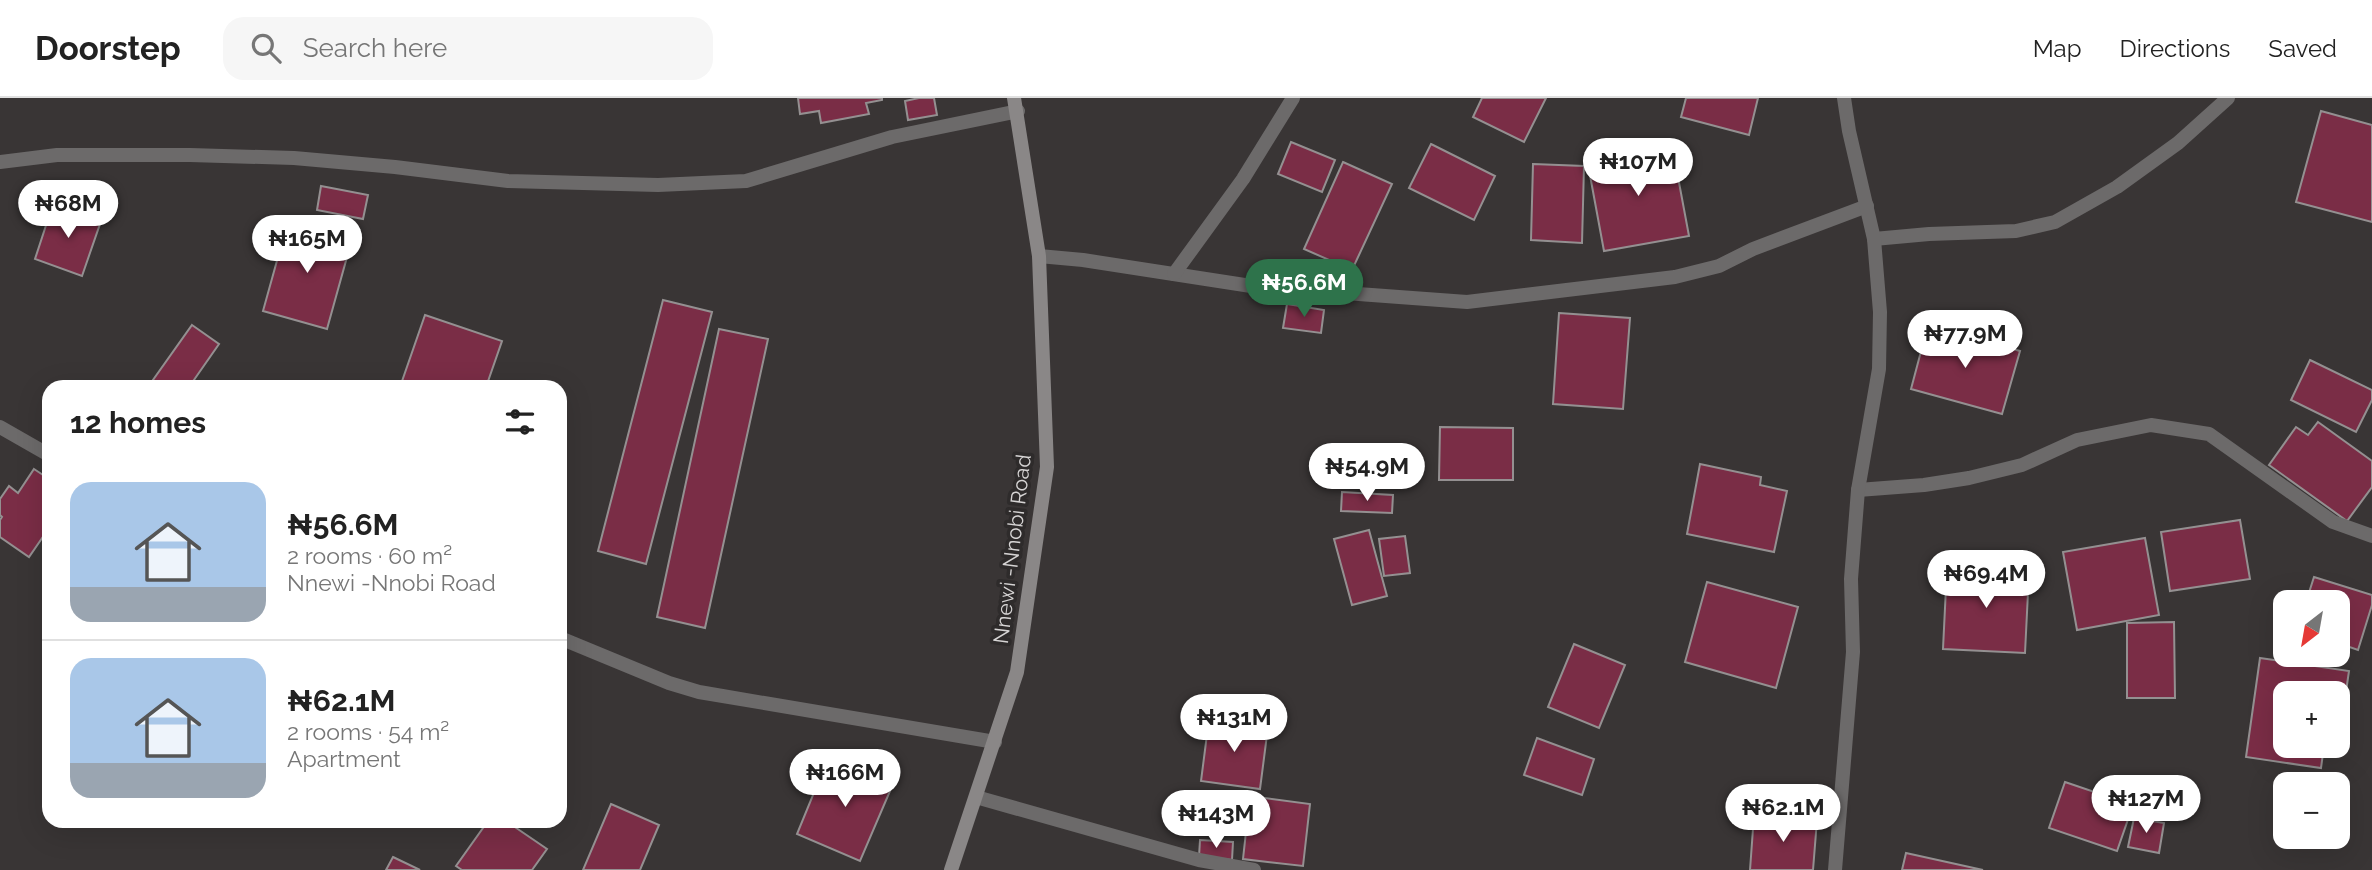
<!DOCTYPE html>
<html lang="en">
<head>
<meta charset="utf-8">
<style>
	body { margin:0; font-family:Raleway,sans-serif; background:#f6f6f6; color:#222; height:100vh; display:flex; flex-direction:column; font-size:26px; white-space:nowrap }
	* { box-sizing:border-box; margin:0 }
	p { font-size:23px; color:#767676 }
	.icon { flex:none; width:38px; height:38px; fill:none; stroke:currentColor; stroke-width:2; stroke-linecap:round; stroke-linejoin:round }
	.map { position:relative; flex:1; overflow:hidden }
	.drawer { position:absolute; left:42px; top:282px; width:525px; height:448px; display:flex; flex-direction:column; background:#fff; border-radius:21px; box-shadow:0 7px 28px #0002 }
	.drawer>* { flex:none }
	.needle { width:46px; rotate:211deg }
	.tools { position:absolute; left:2273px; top:492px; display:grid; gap:14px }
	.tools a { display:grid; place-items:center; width:77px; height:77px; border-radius:14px; background:#fff; box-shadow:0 7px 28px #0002; font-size:35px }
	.price { position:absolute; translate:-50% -60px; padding:0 16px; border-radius:24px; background:#fff; color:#222; font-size:23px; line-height:46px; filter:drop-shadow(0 2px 4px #0008) }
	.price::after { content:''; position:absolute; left:50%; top:42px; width:21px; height:16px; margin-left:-10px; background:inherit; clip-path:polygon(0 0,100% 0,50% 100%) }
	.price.selected { background:#2e734b; color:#fff }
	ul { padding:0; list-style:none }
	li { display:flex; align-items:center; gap:21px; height:175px; padding:0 28px }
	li+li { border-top:2px solid #e0e0e0 }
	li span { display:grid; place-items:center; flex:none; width:196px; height:140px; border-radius:21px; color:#555 }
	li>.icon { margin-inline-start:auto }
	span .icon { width:84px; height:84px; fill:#fffc; stroke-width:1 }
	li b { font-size:30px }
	h2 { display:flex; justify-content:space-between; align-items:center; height:84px; padding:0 28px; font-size:30px }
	header { display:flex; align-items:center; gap:42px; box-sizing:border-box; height:98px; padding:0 35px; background:#fff; border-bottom:2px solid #e0e0e0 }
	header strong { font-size:33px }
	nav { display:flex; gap:38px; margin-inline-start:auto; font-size:24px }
	.search { width:490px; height:63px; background:#f6f6f6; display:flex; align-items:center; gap:18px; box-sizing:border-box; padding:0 24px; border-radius:21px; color:#767676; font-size:26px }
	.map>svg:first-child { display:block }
	.building { fill:#7a2d46; stroke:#949091; stroke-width:2 }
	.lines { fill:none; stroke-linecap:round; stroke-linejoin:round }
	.minor { stroke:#6c6a6a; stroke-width:14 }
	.secondary { stroke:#8a8787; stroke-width:14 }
	.labels { text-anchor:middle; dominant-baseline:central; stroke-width:7; stroke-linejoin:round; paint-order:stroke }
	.street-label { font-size:21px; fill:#d6d4d4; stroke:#2e2b2b }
</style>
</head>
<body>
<header>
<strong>Doorstep</strong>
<div class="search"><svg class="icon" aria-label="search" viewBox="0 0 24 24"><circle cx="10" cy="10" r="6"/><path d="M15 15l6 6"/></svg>Search here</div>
<nav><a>Map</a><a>Directions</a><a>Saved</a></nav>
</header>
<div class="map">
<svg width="2372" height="772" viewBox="0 0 2372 772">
	<rect width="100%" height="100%" fill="#393535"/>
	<!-- building -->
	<g class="building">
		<path d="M798 0H882V2L866 5 869 16 821 25 819 13 800 16Z"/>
		<path d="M919 0H934L937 17 908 22 905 3Z"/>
		<path d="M1482 0H1546L1524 44 1473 19Z"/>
		<path d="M1686 0H1758L1749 37 1681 19Z"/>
		<path d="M2321 13 2372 27V124L2296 104Z"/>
		<path d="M1291 44 1335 62 1322 94 1278 76Z"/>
		<path d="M1431 46 1495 78 1474 122 1409 90Z"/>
		<path d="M1672 47 1689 138 1604 153 1587 61Z"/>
		<path d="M1343 64 1392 86 1352 172 1304 151Z"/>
		<path d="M1533 66 1584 68 1582 145 1531 142Z"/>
		<path d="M321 88 368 97 363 121 317 112Z"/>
		<path d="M53 106 101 123 82 178 35 161Z"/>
		<path d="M288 123 352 141 327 231 263 213Z"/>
		<path d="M663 202 712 214 646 466 598 453Z"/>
		<path d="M1287 206 1324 212 1321 235 1283 230Z"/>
		<path d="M1559 215 1630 220 1623 311 1553 306Z"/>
		<path d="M425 217 502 243 486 289H400Z"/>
		<path d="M192 227 219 246 189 289H148Z"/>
		<path d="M1928 227 2020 253 2002 316 1911 291Z"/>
		<path d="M719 231 768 241 705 530 657 519Z"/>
		<path d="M2310 262 2372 292V302L2356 334 2291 302Z"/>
		<path d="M2318 324 2372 363V389L2347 423 2269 367 2296 329 2308 337Z"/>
		<path d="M1440 329 1513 330V382H1439Z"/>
		<path d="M1700 366 1761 379 1760 387 1787 393 1774 454 1687 436Z"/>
		<path d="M34 371 49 381V430L29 459 0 439V422L2 419 0 417V401L9 388 18 395Z"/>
		<path d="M1342 394 1393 397 1392 415 1341 413Z"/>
		<path d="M2240 422 2250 481 2170 493 2161 434Z"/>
		<path d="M1369 432 1387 498 1352 507 1334 441Z"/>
		<path d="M1405 438 1410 475 1384 478 1379 441Z"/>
		<path d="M2145 440 2159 517 2077 532 2063 454Z"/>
		<path d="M1947 469 2029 474 2025 555 1943 551Z"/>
		<path d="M2314 479 2372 497V507L2358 552 2338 545V504H2306Z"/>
		<path d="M1707 484 1798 509 1776 590 1685 564Z"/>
		<path d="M2174 524 2175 600H2127V525Z"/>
		<path d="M1574 546 1625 567 1599 630 1548 609Z"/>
		<path d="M2260 560 2349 573 2338 648H2332H2338V595H2286V648H2324L2321 670 2246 659Z"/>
		<path d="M1209 621 1268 629 1260 691 1201 683Z"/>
		<path d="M1537 640 1594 661 1582 697 1524 677Z"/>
		<path d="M829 658 893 686 860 763 797 736Z"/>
		<path d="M2065 684 2133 707 2117 753 2049 730Z"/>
		<path d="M1250 698 1310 706 1303 768 1243 761Z"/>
		<path d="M611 706 659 727 640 772H583Z"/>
		<path d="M1754 717 1817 722 1813 772H1750Z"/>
		<path d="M2134 720 2164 725 2159 755 2128 749Z"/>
		<path d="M488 723H506L547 751 532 772H462L456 768Z"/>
		<path d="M1200 742 1233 744 1232 762 1199 759Z"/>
		<path d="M1906 755 1983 772H1902Z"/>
		<path d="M393 759 420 772H386Z"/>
	</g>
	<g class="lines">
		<!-- minor -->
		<g class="minor">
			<path d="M0 64 57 57H190L294 60 395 69 508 83 658 87 746 83 892 39 1018 13"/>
			<path d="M1874 141 1929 136 2016 133 2055 124 2117 89 2178 45 2228 0"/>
			<path d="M1039 158 1083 162 1251 188 1467 204 1675 179 1719 168 1753 151 1867 108"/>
			<path d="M1174 176 1243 81 1293 0"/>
			<path d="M0 329 49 357"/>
			<path d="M1858 392 1924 387 1969 380 2022 367 2077 342 2151 327 2209 336 2333 424 2372 438"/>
			<path d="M560 540 669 585 699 594 995 644"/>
			<path d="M976 699 1199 762 1254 772"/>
			<path d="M1835 772 1853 554 1851 481 1858 392 1879 271 1880 214 1874 141 1849 33 1844 0"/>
		</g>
		<!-- secondary -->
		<path class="secondary" d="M951 772 1017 574 1047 369 1039 158 1014 0"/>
	</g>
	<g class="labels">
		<!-- street labels -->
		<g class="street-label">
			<text transform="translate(1012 451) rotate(-83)">Nnewi -Nnobi Road</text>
		</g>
	</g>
</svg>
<div class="tools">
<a><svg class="needle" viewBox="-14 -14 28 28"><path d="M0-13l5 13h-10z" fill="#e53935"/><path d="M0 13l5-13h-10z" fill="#767676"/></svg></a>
<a>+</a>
<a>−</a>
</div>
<b class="price" style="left:1638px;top:100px">₦107M</b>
<b class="price" style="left:68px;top:142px">₦68M</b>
<b class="price" style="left:307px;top:177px">₦165M</b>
<b class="price selected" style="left:1304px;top:221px">₦56.6M</b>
<b class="price" style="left:1965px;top:272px">₦77.9M</b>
<b class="price" style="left:1367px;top:405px">₦54.9M</b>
<b class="price" style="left:1986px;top:512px">₦69.4M</b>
<b class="price" style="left:1234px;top:656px">₦131M</b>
<b class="price" style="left:845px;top:711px">₦166M</b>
<b class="price" style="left:2146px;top:737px">₦127M</b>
<b class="price" style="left:1783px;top:746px">₦62.1M</b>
<b class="price" style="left:1216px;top:752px">₦143M</b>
<section class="drawer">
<h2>12 homes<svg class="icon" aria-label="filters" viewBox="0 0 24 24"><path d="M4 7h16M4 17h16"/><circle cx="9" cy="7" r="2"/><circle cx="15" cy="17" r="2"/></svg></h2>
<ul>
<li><span style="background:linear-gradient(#a9c7e8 75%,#9aa5b1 0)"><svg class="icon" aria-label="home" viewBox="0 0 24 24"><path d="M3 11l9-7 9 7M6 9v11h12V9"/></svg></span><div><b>₦56.6M</b><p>2 rooms · 60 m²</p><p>Nnewi -Nnobi Road</p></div></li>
<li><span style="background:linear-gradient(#a9c7e8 75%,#9aa5b1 0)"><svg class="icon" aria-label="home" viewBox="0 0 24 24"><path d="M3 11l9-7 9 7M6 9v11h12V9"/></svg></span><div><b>₦62.1M</b><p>2 rooms · 54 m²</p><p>Apartment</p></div></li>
</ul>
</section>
</div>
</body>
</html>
